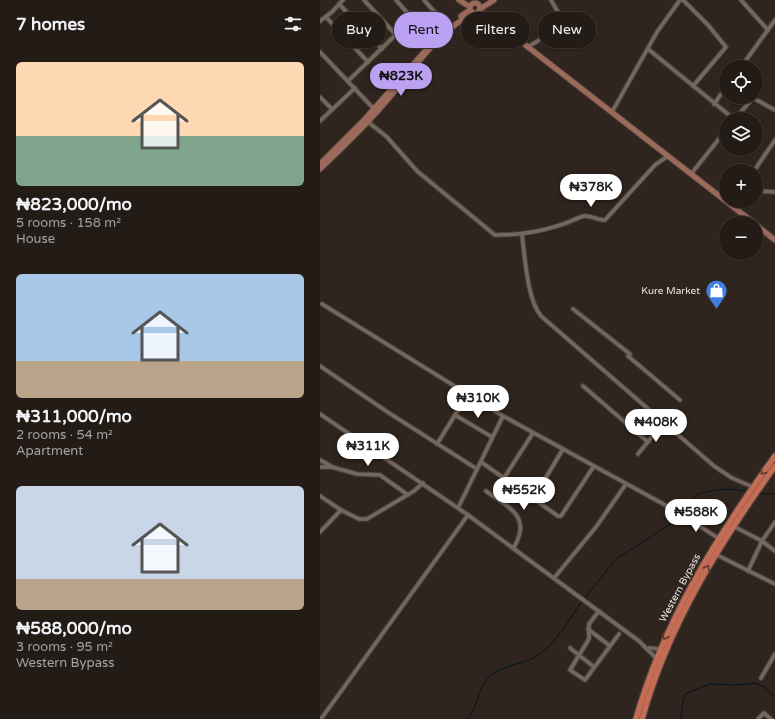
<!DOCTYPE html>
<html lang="en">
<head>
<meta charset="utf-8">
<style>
	body { margin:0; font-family:"Varela Round",sans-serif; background:#2b251f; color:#f1f3f6; height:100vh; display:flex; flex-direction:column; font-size:15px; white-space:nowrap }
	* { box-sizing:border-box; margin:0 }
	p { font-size:13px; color:#a3a1a1 }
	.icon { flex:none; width:22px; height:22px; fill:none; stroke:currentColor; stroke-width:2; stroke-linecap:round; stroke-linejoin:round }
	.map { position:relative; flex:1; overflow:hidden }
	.side { display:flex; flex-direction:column; background:#231c16; width:320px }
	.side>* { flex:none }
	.top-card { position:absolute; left:12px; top:12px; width:380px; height:36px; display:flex; gap:8px }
	.tools { position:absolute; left:399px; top:60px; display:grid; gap:8px }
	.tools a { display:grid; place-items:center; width:44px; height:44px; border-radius:50%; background:#231c16; box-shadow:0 1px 3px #0004,0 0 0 1px #403a35; font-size:20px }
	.price { position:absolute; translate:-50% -34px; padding:0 9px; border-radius:14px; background:#fff; color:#222; font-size:13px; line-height:26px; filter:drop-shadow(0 1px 2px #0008) }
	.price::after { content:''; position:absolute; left:50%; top:24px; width:12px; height:9px; margin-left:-6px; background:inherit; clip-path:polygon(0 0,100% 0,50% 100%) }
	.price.current { background:#bca0f2; color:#111 }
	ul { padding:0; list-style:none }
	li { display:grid; align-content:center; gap:8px; height:212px; padding:0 16px }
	li span { display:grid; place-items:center; height:124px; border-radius:6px; color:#555 }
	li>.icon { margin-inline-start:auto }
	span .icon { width:72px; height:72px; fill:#fffc; stroke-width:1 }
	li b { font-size:17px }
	h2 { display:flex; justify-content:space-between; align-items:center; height:48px; padding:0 16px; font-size:17px }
	.tag { padding:0 14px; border-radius:18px; background:#231c16; box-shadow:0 1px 3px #0004,0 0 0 1px #403a35; font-size:14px; line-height:36px }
	.tag.current { background:#bca0f2; color:#111 }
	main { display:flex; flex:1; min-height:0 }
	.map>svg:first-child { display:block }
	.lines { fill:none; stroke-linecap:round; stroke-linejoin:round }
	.stream { stroke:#001521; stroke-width:1 }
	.street-casing { stroke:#4a423b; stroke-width:5.5 }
	.secondary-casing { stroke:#4a423b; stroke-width:7 }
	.primary-casing { stroke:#4a423b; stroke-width:8 }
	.street { stroke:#73675e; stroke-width:3.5 }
	.secondary { stroke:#9c6a5a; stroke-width:5 }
	.primary { stroke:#c56c55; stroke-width:5.5 }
	.oneway { stroke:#5c3a2e }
	.labels { text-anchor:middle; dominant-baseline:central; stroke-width:3; stroke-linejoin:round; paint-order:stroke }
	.poi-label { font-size:10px; fill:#ece5e0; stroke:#2f251e; text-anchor:end }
	.street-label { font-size:10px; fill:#ece5e0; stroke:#2f251e }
</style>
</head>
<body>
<main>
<section class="side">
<h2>7 homes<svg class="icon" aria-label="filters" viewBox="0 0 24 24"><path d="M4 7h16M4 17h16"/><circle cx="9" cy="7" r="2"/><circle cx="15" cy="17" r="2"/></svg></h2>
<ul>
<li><span style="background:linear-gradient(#ffd9b3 60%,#7fa58c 0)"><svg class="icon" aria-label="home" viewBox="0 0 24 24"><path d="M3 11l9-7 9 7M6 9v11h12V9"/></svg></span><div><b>₦823,000/mo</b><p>5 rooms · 158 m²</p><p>House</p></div></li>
<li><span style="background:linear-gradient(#a9c7e8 70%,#b9a48a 0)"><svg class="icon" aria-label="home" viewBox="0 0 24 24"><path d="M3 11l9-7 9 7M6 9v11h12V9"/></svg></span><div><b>₦311,000/mo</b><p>2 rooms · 54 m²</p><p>Apartment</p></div></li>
<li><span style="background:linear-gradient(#c9d6e8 75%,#b9a48a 0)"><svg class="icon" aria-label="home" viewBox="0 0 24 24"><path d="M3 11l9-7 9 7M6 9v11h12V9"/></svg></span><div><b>₦588,000/mo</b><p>3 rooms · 95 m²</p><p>Western Bypass</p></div></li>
</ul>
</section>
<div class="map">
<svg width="455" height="719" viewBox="0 0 455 719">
	<rect width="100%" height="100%" fill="#2f251e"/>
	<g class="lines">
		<!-- stream -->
		<g class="stream">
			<path d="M438 494H455"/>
			<path d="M360 512 364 503H372L376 495C392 489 410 488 427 491"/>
			<path d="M264 599 296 559 352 523 359 515"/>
			<path d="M148 719C159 706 157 687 170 676 183 665 201 665 215 657 235 645 249 620 262 601"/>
			<path d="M360 719C363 710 362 703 365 694L389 684 417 685 436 683 444 687 455 697"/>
		</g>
		<defs>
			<g id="street">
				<path d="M44 0 76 35"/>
				<path d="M104 0 128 27"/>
				<path d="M363 0 388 25 406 47 373 86"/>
				<path d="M421 0 448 30"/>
				<path d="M19 4 62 49"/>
				<path d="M6 17 48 62"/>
				<path d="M0 21 12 12 23 0"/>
				<path d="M208 47 242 26 243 21 231 0"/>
				<path d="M328 49 414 119"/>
				<path d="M0 52 54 109"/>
				<path d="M421 67 455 20"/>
				<path d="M28 81 90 21 91 17 76 0"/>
				<path d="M0 97 12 109"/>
				<path d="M394 104 406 87"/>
				<path d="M292 112 337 32 360 0"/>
				<path d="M415 119 433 98 455 110"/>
				<path d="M0 121 35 88"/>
				<path d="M48 122 67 137 97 171 175 235C197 235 216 233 237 226 246 224 254 219 264 216 271 215 277 220 285 220L335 165 348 156"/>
				<path d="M434 171 455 140"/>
				<path d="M371 174 406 130"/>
				<path d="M436 191 455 192"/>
				<path d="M202 235C205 256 207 300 221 316L394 466 412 478 433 487"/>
				<path d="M2 304 183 416 356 511 398 538"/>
				<path d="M253 309 310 354"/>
				<path d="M308 356 360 400"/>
				<path d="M0 366 69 413 157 469"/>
				<path d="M263 386 328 442"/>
				<path d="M0 414 148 515 319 641 336 658"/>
				<path d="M135 415 172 437"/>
				<path d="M117 444 148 394"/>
				<path d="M318 454 343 423"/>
				<path d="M0 460 11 466"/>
				<path d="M161 462 238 516H241L274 466"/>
				<path d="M0 467H12L37 474 60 475 88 495"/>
				<path d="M184 478 213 433"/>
				<path d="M166 491C189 508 212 516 194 547"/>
				<path d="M0 496 21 510"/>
				<path d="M213 499 243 449"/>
				<path d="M138 508 183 416"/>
				<path d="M413 526 442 541 455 551"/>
				<path d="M0 532 21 510 39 519H47L94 491 103 483"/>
				<path d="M395 554 455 584"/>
				<path d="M428 571 442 541 455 522"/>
				<path d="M234 578 276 527 306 484"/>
				<path d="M279 611 269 624V639L250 670 265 680 299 634"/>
				<path d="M268 629 290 646"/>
				<path d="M250 648 274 667"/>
				<path d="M329 648 340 649"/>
				<path d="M441 678 455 654"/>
				<path d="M1 719 148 515"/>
				<path d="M438 719 444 713 451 719"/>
			</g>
			<g id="secondary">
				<path d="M139 0 150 7"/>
				<circle cx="155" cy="8" r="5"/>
				<path d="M160 9 174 0"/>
				<path d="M159 11 208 47 434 223"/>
				<path d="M141 16 150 10"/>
				<path d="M0 164 45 119 113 42"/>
				<path d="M0 169C21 149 43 128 62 106 91 74 114 34 153 13"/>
				<path d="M436 225 455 240"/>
			</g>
			<g id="primary">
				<path d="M316 719C344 621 396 538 455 456"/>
				<path d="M322 719C348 625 399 544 455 466"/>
			</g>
		</defs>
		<!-- street casing -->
		<use href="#street" class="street-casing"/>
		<!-- secondary casing -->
		<use href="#secondary" class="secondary-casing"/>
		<!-- primary casing -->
		<use href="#primary" class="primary-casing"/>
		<!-- street -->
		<use href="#street" class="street"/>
		<!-- secondary -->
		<use href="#secondary" class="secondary"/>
		<!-- primary -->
		<use href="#primary" class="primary"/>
	</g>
	<!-- one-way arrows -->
	<defs><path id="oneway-chevron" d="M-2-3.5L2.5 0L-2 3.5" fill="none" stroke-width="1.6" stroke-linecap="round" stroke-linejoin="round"/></defs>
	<g class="oneway">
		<use href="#oneway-chevron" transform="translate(443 472) rotate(126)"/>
		<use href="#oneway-chevron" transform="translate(387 568) rotate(-59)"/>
		<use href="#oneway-chevron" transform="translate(345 637) rotate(115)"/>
	</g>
	<!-- icons -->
	<defs>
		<symbol id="shop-pin" viewBox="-11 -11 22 30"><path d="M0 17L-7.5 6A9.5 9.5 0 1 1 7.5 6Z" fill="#3f7fe0" stroke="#2f251e"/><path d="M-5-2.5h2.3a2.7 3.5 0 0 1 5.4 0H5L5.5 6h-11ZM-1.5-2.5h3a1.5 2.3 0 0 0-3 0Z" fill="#fff"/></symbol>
	</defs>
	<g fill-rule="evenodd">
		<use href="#shop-pin" x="384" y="278" width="25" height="34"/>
	</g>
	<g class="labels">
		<!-- poi labels -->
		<g class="poi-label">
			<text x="380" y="291">Kure Market</text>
		</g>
		<!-- street labels -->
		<g class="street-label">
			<text transform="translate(360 588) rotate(-62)">Western Bypass</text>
		</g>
	</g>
</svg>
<div class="tools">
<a><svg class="icon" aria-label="locate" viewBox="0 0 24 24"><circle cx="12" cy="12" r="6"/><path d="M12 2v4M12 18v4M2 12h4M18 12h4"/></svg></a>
<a><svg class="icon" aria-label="layers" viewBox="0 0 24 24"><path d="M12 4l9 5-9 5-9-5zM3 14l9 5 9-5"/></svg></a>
<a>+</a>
<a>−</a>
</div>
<b class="price current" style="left:81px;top:97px">₦823K</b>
<b class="price" style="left:271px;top:208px">₦378K</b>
<b class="price" style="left:158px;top:419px">₦310K</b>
<b class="price" style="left:336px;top:443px">₦408K</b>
<b class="price" style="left:48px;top:467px">₦311K</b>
<b class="price" style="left:204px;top:511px">₦552K</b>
<b class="price" style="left:376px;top:533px">₦588K</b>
<div class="top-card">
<a class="tag">Buy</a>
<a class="tag current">Rent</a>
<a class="tag">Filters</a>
<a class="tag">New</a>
</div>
</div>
</main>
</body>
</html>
